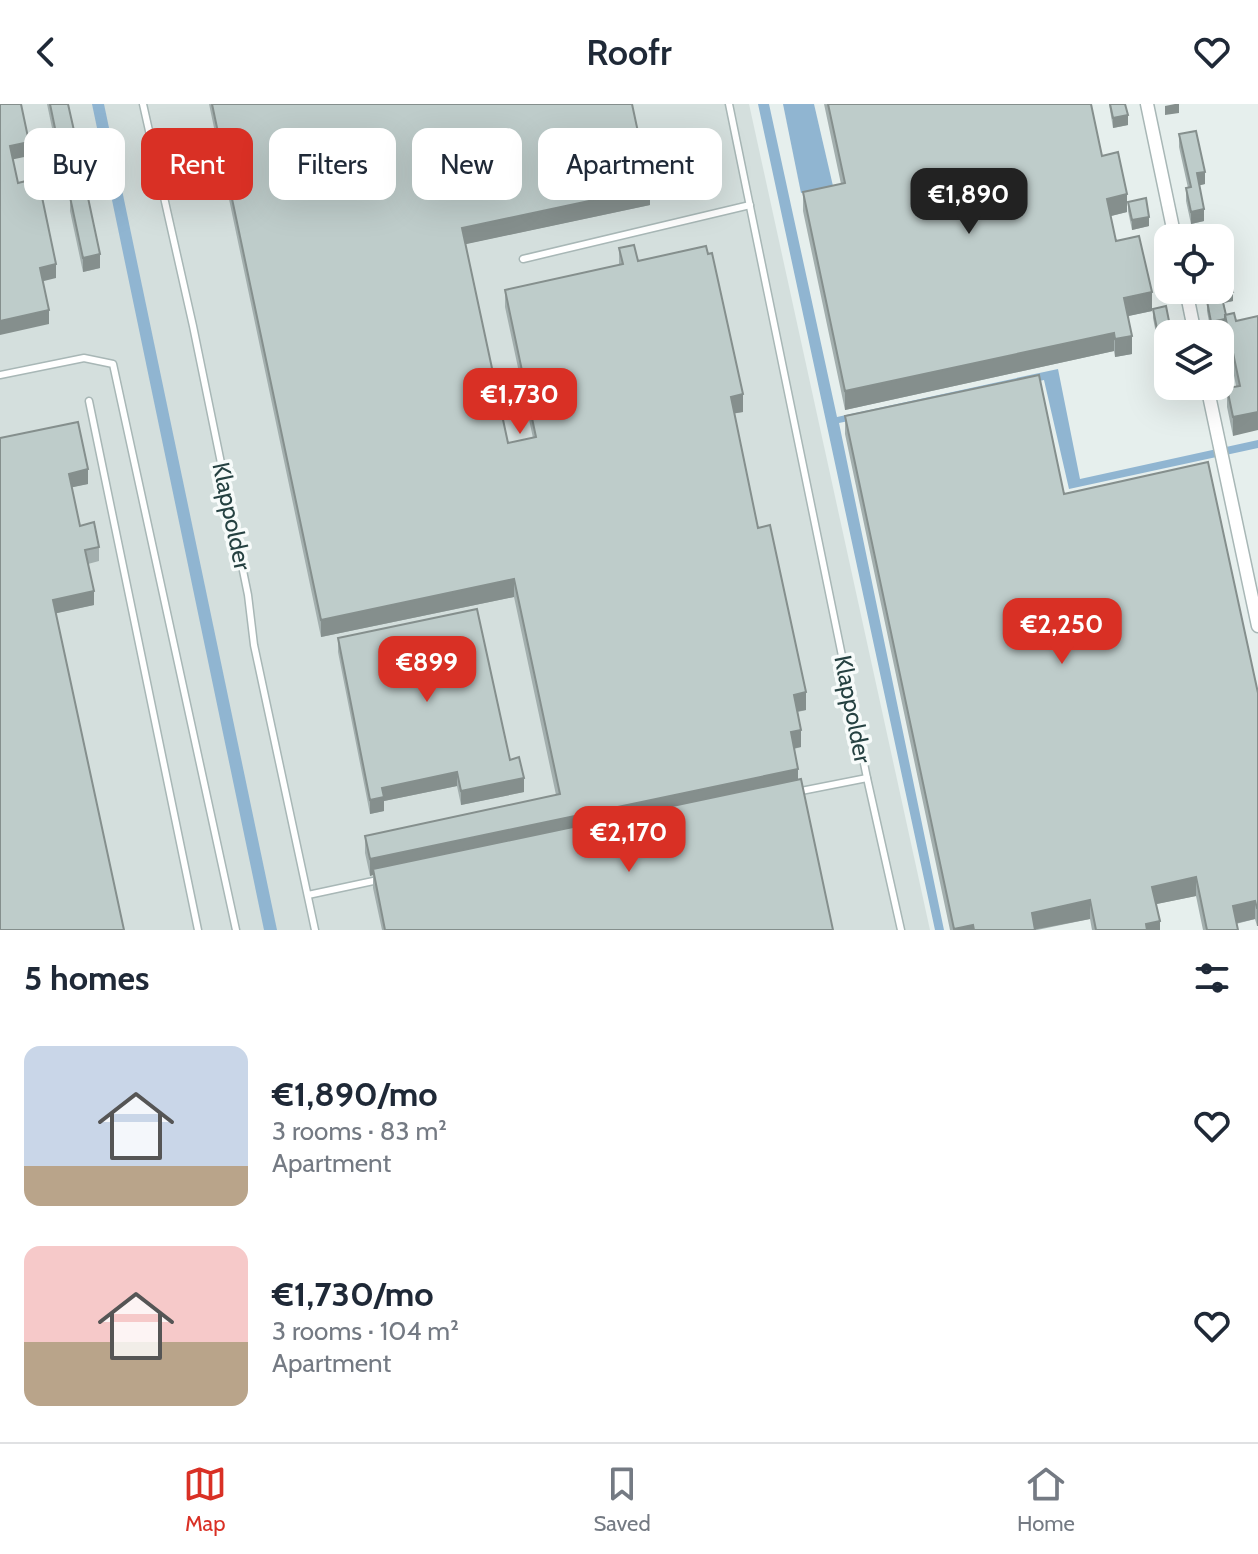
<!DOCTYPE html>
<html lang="en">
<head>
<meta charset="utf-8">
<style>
	body { margin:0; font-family:Cabin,sans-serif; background:#f2f2f3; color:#1f2937; height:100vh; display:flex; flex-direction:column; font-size:30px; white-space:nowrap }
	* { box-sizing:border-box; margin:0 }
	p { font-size:26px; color:#747a83 }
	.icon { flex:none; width:44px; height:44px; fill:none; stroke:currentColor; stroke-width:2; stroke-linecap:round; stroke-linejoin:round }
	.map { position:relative; height:826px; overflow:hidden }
	.panel { display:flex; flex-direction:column; background:#fff; flex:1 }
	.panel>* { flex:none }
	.banner { position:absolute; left:24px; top:24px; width:800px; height:72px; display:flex; gap:16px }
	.fabs { position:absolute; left:1154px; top:120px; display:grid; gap:16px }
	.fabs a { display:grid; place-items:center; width:80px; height:80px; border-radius:16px; background:#fff; box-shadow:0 8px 32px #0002; font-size:40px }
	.price { position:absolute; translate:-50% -68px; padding:0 18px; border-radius:16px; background:#d93025; color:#fff; font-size:26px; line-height:52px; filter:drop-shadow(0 2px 4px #0008) }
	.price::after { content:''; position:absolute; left:50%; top:48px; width:24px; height:18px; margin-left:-12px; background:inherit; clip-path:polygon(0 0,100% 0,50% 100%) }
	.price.current { background:#222; color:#fff }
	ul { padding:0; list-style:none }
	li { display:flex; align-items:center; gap:24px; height:200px; padding:0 24px }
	li span { display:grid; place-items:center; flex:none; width:224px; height:160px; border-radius:16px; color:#555 }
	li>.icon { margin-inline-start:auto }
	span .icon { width:96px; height:96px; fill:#fffc; stroke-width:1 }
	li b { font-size:34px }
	h2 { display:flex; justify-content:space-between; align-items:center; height:96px; padding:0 24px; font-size:34px }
	.chip { padding:0 28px; border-radius:16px; background:#fff; box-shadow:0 8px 32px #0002; font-size:28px; line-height:72px }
	.chip.current { background:#d93025; color:#fff }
	header { display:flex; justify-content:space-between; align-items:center; height:104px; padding:0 24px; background:#fff; font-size:36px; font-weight:600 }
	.menu { display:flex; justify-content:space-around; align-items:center; height:112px; border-top:2px solid #e0e1e3; background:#fff; font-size:22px; color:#747a83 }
	.menu a { display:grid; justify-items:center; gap:4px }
	.menu .current { color:#d93025 }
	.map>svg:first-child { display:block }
	.built { fill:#d4dfdd }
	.water { fill:#90b5d1 }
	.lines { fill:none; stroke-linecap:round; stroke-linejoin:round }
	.service-casing { stroke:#a8b7b6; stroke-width:9 }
	.minor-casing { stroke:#a8b7b6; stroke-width:15 }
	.service { stroke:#fff; stroke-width:6 }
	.minor { stroke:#fff; stroke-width:12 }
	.wall { fill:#a3afae }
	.shaded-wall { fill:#858f8d }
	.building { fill:#beccca; stroke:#858f8d; stroke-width:2 }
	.labels { text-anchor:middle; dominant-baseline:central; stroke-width:7; stroke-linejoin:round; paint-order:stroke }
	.street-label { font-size:24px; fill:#254141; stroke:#f7fbfa }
</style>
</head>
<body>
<header><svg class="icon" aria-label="back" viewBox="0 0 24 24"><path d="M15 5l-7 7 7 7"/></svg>Roofr<svg class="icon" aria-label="heart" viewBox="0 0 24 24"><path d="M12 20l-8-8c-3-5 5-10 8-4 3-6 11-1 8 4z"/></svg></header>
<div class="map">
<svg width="1258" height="826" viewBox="0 0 1258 826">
	<rect width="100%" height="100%" fill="#e6efed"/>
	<!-- built -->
	<path class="built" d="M0 0H749L930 826H0Z"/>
	<!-- water -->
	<g class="water">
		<path d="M92 0H104L277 826H264Z"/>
		<path d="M758 0H769L837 313 1058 265 1080 375 1258 336V344L1069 385 1044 276 839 319 944 826H935Z"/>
		<path d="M783 0H814L833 82 801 89Z"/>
	</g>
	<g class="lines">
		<defs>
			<g id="service">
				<path d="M143 0 193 222 248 491 254 541 315 826"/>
				<path d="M729 0 867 674 901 826"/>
				<path d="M523 155 750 101"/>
				<path d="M0 271 84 254 113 260 236 826"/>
				<path d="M89 297 198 826"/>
				<path d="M796 688 867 674"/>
				<path d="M308 791 378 776"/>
			</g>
			<g id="minor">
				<path d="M1147 0 1175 134"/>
				<path d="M1186 186 1195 230"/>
				<path d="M1207 282 1258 522"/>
			</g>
		</defs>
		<!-- service casing -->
		<use href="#service" class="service-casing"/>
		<!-- minor casing -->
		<use href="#minor" class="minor-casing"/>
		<!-- service -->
		<use href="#service" class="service"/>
		<!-- minor -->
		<use href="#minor" class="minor"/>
	</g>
	<!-- wall -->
	<g class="wall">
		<path d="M47 0H68L75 45 57 48Z"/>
		<path d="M209 0H632L650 101 465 140 508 339 533 334 505 203V186L619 161V144L638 157 743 308 734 309 758 424 806 606 798 608 801 643 794 645 798 676 833 826H382L373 784V771L370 772 365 749V732L556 691 514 493 321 533Z"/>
		<path d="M824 0H1091L1102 52 1127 108 1111 112 1116 137 1152 207 1128 212 1132 250 1115 253 1114 247 845 306 803 107V88L841 80Z"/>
		<path d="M1109 0H1125L1128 21 1113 24Z"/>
		<path d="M1179 30 1205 80 1199 81 1204 117 1191 120 1186 97V84H1188L1179 43Z"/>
		<path d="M70 93 100 164 83 168 70 107Z"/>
		<path d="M1128 98 1149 122 1132 126 1128 107Z"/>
		<path d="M1216 186H1220L1233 197 1224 199 1226 211 1236 217 1258 212 1233 332 1227 303V284L1236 282 1225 225 1211 228 1207 207V197L1218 195Z"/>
		<path d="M1153 205 1170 230 1157 234 1153 214Z"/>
		<path d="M845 312 1064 390 1258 589V822H1257L1255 815 1236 820 1238 826H1203L1196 792 1156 800 1160 826H1092L1090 815 1037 826H950L845 330Z"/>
		<path d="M0 334 88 380 72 383 80 422 99 443V457L88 460 94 501 56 509Z"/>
		<path d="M338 534 510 656 524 688 461 701 457 682 384 697V707L370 710 338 548Z"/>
	</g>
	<!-- shaded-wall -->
	<g class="shaded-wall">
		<path d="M1175 0H1179V9L1165 11V2Z"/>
		<path d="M1128 11V21L1113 24V14Z"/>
		<path d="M75 31V45L57 48V34Z"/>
		<path d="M29 38V52L10 56V42Z"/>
		<path d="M1205 68V80L1197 82V69Z"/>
		<path d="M650 84V101L462 141V124Z"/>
		<path d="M1127 90V108L1107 113V95Z"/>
		<path d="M1204 105V117L1191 120V108Z"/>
		<path d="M1149 113V122L1132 126V116Z"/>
		<path d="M100 150V164L83 168V154Z"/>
		<path d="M56 160V174L40 178V164Z"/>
		<path d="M1152 188V207L1124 213V194Z"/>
		<path d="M1233 188V197L1219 200V191Z"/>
		<path d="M49 206V220L0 231V217Z"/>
		<path d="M1225 215V225L1211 228V218Z"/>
		<path d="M1170 222V230H1168V232L1157 234V225Z"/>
		<path d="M1114 229V247L845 306V287Z"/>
		<path d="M1132 232V250L1115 253V235Z"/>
		<path d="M743 290V308L731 310V293Z"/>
		<path d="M1258 308V326L1233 332V313Z"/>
		<path d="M88 365V380L69 384V370Z"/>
		<path d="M514 475V493L321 533V516Z"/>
		<path d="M94 487V501L53 510V496Z"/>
		<path d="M806 588V606L794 608V591Z"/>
		<path d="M801 626V643L791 645V628Z"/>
		<path d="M798 665V682L373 765V771L370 772V755Z"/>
		<path d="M457 668V682L384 697V707L370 710V696L382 684Z"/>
		<path d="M524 674V688L461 701V687Z"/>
		<path d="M1196 773V792L1152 801V783Z"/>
		<path d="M1090 796V815L1032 826V809Z"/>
		<path d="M1255 797V815L1233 820V802Z"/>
		<rect x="1257" y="804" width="1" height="18"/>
		<path d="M1160 817V826H1146V820Z"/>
		<path d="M973 821V826H954V825Z"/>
	</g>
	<!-- building -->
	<g class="building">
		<path d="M0 0H21L29 38 10 42 18 79 38 74 56 160 40 164 49 206 0 217Z"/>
		<path d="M50 0H68L75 31 57 34Z"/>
		<path d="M212 0H632L650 84 462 124 508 339 536 333 505 186 623 160 619 144 634 141 638 157 706 142 708 150 712 149 743 290 731 293 758 424 770 421 806 588 794 591 801 626 791 628 798 665 370 755 365 732 560 690 514 475 321 516Z"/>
		<path d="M828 0H1091L1102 52 1118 48 1127 90 1107 95 1116 137 1139 132 1152 188 1124 194 1132 232 1115 235 1114 229 845 287 803 88 845 79Z"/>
		<path d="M1110 0H1125L1128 11 1113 14Z"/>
		<path d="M1196 27 1205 68 1197 69 1204 105 1191 108 1186 84 1191 83 1179 30Z"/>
		<path d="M87 89 100 150 83 154 70 93Z"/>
		<path d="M1146 94 1149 113 1132 116 1128 98Z"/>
		<path d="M1223 144 1233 188 1219 191 1218 186H1220V145Z"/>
		<path d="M1222 194 1226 211H1225V215L1211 218 1207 197Z"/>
		<path d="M1166 202 1170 222 1157 225 1153 205Z"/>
		<path d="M1234 209 1236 217 1258 212V308L1233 313 1227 284 1240 282 1225 211Z"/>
		<path d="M1039 271 1064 390 1208 358 1258 589V804H1257L1255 797 1233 802 1238 826H1207L1196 773 1152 783 1160 817 1146 820 1147 826H1096L1090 796 1032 809 1035 826H974L973 821 954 825 845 312Z"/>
		<path d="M78 318 88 365 69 370 80 422 94 418 99 443 85 446 94 487 53 496 124 826H0V334Z"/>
		<path d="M477 505 510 656 519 653 524 674 461 687 457 668 382 684 384 693 370 696 338 534Z"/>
		<path d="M801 675 833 826H385L373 765Z"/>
	</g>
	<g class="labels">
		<!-- street labels -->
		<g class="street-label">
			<text transform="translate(232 412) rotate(78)">Klappolder</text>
			<text transform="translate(853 605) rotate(79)">Klappolder</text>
		</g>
	</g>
</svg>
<div class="fabs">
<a><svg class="icon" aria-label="locate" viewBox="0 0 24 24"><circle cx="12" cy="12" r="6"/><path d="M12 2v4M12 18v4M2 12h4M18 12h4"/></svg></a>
<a><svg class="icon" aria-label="layers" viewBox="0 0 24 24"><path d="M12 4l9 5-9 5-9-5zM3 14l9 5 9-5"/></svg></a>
</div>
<b class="price current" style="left:969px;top:132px">€1,890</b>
<b class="price" style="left:520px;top:332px">€1,730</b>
<b class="price" style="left:1062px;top:562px">€2,250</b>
<b class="price" style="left:427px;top:600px">€899</b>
<b class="price" style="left:629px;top:770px">€2,170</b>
<div class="banner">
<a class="chip">Buy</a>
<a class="chip current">Rent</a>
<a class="chip">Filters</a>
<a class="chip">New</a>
<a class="chip">Apartment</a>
</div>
</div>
<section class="panel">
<h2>5 homes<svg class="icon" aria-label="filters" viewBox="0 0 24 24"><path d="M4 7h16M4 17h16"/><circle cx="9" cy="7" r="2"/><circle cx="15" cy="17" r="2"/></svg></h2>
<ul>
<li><span style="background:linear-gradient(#c9d6e8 75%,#b9a48a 0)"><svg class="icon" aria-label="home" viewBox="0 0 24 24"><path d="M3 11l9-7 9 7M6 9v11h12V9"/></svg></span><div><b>€1,890/mo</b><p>3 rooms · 83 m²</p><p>Apartment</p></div><svg class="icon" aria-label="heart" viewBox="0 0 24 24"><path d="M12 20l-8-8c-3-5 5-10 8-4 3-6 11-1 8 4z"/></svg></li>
<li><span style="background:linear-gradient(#f6c9c9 60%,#b9a48a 0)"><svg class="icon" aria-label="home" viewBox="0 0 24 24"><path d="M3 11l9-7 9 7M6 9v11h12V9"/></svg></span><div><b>€1,730/mo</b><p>3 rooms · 104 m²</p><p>Apartment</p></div><svg class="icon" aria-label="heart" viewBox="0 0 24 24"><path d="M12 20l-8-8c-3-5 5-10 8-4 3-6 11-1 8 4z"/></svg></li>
</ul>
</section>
<nav class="menu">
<a class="current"><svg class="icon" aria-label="map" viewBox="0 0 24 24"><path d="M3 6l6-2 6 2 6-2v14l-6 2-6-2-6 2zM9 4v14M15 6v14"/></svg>Map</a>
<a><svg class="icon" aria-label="saved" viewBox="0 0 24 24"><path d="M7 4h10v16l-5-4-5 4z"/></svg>Saved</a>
<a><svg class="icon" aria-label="home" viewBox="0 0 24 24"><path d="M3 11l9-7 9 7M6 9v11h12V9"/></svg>Home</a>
</nav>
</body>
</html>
